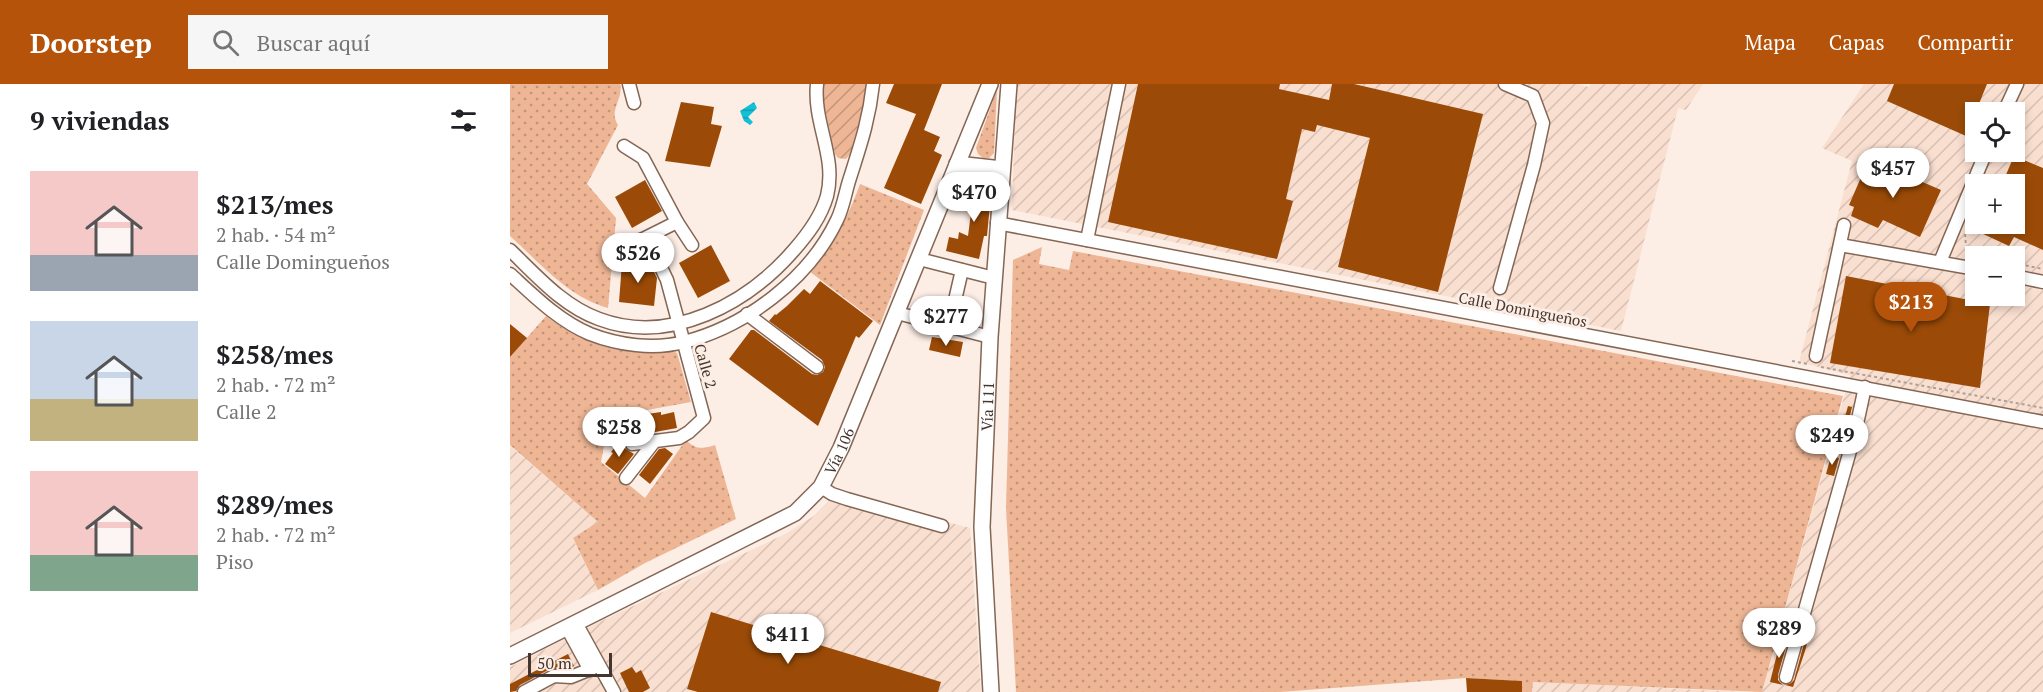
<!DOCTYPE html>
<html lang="es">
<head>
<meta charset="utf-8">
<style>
	body { margin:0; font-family:"PT Serif",serif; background:#f6f6f6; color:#202124; height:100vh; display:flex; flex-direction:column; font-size:22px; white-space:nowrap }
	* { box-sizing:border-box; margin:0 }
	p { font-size:20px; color:#757577 }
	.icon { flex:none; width:33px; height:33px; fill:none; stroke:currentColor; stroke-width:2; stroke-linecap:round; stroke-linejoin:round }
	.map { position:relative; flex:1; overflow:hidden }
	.details { display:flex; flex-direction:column; background:#fff; width:510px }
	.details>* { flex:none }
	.controls { position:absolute; left:1455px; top:18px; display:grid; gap:12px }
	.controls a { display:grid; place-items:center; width:60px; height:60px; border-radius:0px; background:#fff; box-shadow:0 3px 9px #0003; font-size:30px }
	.scale { position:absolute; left:18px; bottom:15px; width:84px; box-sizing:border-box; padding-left:6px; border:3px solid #44362e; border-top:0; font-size:16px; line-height:21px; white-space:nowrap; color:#44362e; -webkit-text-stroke:4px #fcede5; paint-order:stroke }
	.price { position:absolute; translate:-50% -51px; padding:0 14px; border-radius:21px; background:#fff; color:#222; font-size:20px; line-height:39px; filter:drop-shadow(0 2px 3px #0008) }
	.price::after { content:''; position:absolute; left:50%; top:36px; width:18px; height:14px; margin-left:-9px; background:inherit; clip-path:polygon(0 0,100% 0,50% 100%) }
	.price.on { background:#b45309; color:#fff }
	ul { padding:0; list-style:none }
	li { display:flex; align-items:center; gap:18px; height:150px; padding:0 30px }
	li span { display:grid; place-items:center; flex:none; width:168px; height:120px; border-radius:0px; color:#555 }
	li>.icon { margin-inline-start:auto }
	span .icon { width:72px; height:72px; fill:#fffc; stroke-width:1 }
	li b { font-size:26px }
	h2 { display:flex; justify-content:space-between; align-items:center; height:72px; padding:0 30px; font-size:26px }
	header { display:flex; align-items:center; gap:36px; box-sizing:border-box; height:84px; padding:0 30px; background:#b45309; color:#fff }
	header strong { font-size:28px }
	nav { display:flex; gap:33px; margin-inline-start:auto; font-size:21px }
	.search { width:420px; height:54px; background:#f6f6f6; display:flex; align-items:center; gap:15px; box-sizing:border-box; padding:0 21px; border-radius:0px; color:#757577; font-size:22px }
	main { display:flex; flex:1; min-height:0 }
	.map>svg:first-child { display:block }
	.industrial { fill:url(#industrial-furrows); fill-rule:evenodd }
	.grass { fill:url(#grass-dots) }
	.garden { fill:url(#garden-furrows) }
	.water { fill:url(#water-rules) }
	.building { fill:#9b4b07 }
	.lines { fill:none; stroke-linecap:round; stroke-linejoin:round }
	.minor-casing { stroke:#846654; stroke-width:15 }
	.major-casing { stroke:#846654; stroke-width:18 }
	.path { stroke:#ae9f97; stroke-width:2; stroke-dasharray:3 3; stroke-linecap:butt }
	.minor { stroke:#fff; stroke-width:12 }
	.major { stroke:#fff; stroke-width:15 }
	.labels { text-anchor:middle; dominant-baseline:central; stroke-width:6; stroke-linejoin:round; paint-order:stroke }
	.street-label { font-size:15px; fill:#44362e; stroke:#fcede5 }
</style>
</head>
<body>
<header>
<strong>Doorstep</strong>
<div class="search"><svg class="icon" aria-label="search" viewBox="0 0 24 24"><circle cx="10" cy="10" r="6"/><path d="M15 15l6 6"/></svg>Buscar aquí</div>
<nav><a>Mapa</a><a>Capas</a><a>Compartir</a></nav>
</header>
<main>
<section class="details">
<h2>9 viviendas<svg class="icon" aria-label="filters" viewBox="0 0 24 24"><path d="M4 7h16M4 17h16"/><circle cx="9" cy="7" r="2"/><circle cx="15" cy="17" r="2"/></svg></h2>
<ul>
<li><span style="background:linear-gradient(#f6c9c9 70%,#9aa5b1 0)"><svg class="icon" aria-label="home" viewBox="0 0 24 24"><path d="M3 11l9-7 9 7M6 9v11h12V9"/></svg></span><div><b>$213/mes</b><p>2 hab. · 54 m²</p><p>Calle Domingueños</p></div></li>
<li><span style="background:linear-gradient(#c9d6e8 65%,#c2b280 0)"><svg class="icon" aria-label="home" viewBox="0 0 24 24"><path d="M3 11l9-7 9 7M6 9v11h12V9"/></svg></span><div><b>$258/mes</b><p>2 hab. · 72 m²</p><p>Calle 2</p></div></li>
<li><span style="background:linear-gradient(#f6c9c9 70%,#7fa58c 0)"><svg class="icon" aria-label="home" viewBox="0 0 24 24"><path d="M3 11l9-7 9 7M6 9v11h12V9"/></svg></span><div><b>$289/mes</b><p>2 hab. · 72 m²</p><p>Piso</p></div></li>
</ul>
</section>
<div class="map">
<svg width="1533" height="608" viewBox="0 0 1533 608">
	<defs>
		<pattern id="industrial-furrows" width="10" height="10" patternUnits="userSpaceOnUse" patternTransform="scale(1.5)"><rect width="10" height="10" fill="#f9dfd0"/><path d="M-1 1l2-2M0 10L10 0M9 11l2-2" fill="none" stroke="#d7c0b3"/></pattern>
		<pattern id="grass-dots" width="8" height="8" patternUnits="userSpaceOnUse" patternTransform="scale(1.5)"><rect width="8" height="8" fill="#eeb695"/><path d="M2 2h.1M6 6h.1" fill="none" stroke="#c2957a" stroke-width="1.8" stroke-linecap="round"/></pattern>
		<pattern id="garden-furrows" width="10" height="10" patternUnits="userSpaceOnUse" patternTransform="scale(1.5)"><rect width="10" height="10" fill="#eeb695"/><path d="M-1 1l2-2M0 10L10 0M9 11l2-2" fill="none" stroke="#c2957a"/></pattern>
		<pattern id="water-rules" width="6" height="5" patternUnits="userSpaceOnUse" patternTransform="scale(1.5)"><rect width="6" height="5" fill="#12c1d7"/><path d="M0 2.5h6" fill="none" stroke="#129eaf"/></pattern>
	</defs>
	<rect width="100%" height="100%" fill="#fcede5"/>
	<!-- industrial -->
	<g class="industrial">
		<path d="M506 0H1067L1079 3 1081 0H1193L1176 26 1168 24 1111 247 502 126Z"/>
		<path d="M1354 0H1533V608H1252L1340 291 1289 278 1342 77 1312 64ZM1466 28H1504V68H1466ZM1466 100H1504V140H1466ZM1466 172H1504V212H1466Z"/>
		<path d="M0 362 88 438 63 455 88 506 0 549Z"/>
		<path d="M327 409 460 444 471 608H0V583L83 541 275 450 304 432Z"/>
		<path d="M1023 598 1233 608H1022Z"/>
	</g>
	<!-- grass -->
	<g class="grass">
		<path d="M0 0H110C114 15 98 26 108 41L77 100 106 134 98 224C58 213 30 179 0 152Z"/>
		<path d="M487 6 484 69 479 74H473L468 70 466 64Z"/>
		<path d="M350 100 414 126 370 241 299 187C322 162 339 132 350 100Z"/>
		<path d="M532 163 529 180 559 186 563 167 1333 312 1252 608 1023 598 1022 608H1012L1011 597 956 594 770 608H506L496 424 503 176Z"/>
		<path d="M36 232C65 254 94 267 131 268 142 268 157 263 167 269L181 318 110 331 98 339 91 378 135 414 176 356C186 366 193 365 205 361L226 435 135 479 88 506 63 454 88 438 0 361V273Z"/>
	</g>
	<!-- garden -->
	<path class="garden" d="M313 0H359L344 66 336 75 328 74 325 70 314 21Z"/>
	<!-- water -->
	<path class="water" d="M244 18 247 24 238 33 243 38 240 41 234 37 230 27Z"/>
	<!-- building -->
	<g class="building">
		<path d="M384 0H432L414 46 430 53 424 67 432 71 411 120 374 104 406 30 376 19Z"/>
		<path d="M628 0H770L769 5 819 16 822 0H844L973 30 928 208 828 183 860 54 807 41 805 48 792 45 776 115 783 117 767 175 598 138Z"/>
		<path d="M1384 0H1477L1456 52 1377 17Z"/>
		<path d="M171 18 204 23 201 40 212 42 200 83 155 77Z"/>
		<path d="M1504 72 1533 84V166L1504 153 1499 162 1471 149 1475 140H1504V100H1492Z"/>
		<path d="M1359 75 1431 106 1410 153 1373 136 1368 144 1341 132 1344 123 1339 121Z"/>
		<path d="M135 96 152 127 122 144 105 113Z"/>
		<path d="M462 100H482L477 152H474L469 175 436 167 439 153 448 155 449 148 458 152 462 121H457Z"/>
		<path d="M201 161 220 197 188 214 169 179Z"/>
		<path d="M112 179 140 180 147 194 144 222 109 218Z"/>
		<path d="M1336 192 1480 220 1470 304 1320 279Z"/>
		<path d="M310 197 363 237 349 254 346 252 308 342 219 275 241 246H244L302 290 307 291 313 288 315 283 312 276 259 237 265 230 266 231 277 222 294 205 300 210Z"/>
		<path d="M0 240 17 254 0 273Z"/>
		<path d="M422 253 453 258 450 273 419 266Z"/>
		<path d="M1338 322 1342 323 1337 345 1332 344Z"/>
		<path d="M151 328V331L164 328 167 344 118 353 115 336H117L116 333Z"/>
		<path d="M109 358 116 365 124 370 108 390 95 380 103 369 101 368Z"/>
		<path d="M155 364 163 370 140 400 129 391 149 365Z"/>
		<path d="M1321 372 1329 374 1324 392 1316 390Z"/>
		<path d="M201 528 431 598 428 608H188L177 605Z"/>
		<path d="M1272 550 1279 552 1268 591V596L1273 601 1260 598Z"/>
		<path d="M1295 556H1298L1295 567 1283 603 1275 601 1281 599 1284 596Z"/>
		<path d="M58 570 64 582 59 585H40L10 601 6 607 0 608V600Z"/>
		<path d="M122 583 126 589 131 586 140 604 133 608H119L110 589Z"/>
		<path d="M956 594 1012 597V608H957Z"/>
	</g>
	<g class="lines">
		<defs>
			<g id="minor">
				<path d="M119 0 124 19"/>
				<path d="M1494 28 1507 0"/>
				<path d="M114 62 133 74 167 138 182 161"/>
				<path d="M487 139 1533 338"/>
				<path d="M577 156 609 0"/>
				<path d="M1330 161 1466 185"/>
				<path d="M117 163 167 138"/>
				<path d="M0 166C27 192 53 222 89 235 161 262 238 219 284 166 298 150 311 133 317 112 327 72 303 40 307 0"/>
				<path d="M409 175 484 194"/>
				<path d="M1430 178 1476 68"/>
				<path d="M0 190C24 212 49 237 80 250 108 261 144 266 174 258 236 242 299 195 327 136 333 124 335 110 339 97 350 62 359 37 363 0"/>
				<path d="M1504 192 1533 198"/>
				<path d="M990 204 1024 81 1033 39 1023 12 995 0"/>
				<path d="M387 229 480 253"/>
				<path d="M237 230 307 283"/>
				<path d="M439 242 452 186"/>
				<path d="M1306 272 1334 141"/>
				<path d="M122 360 169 354 179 348 194 334 157 196 145 171 130 156"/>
				<path d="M116 394 144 358"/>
				<path d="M311 403 322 410 337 415 432 442"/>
				<path d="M66 539 104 608"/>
				<path d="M57 544 80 586"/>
				<path d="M1276 593 1345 349 1355 303"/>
				<path d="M14 608 44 592 61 593 88 582"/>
			</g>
			<g id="major">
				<path d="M447 80 492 85"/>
				<path id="s1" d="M0 572 285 429 311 403 331 364 480 0"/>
				<path id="s2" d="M481 608 472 443 480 253 499 0"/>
			</g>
		</defs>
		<!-- minor casing -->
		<use href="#minor" class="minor-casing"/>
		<!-- major casing -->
		<use href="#major" class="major-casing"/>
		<!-- path -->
		<g class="path">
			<path d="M1455 150 1456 162 1470 172"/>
			<path d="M1504 179 1533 185"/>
			<path d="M1282 277 1297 280"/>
			<path d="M1311 283 1533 324"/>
		</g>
		<!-- minor -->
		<use href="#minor" class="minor"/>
		<!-- major -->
		<use href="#major" class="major"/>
	</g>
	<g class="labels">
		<!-- street labels -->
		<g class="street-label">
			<text transform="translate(1013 225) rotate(11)">Calle Domingueños</text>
			<text transform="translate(196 282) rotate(74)">Calle 2</text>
			<text stroke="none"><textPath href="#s2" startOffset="286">Vía 111</textPath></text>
			<text stroke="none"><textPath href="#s1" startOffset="396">Vía 106</textPath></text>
		</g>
	</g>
</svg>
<div class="controls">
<a><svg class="icon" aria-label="locate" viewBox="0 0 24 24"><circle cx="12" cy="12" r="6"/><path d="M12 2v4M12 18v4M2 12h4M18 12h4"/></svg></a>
<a>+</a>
<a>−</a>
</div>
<div class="scale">50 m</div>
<b class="price" style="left:1383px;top:115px">$457</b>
<b class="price" style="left:464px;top:139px">$470</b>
<b class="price" style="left:128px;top:200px">$526</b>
<b class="price on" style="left:1401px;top:249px">$213</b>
<b class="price" style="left:436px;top:263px">$277</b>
<b class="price" style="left:109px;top:374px">$258</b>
<b class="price" style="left:1322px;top:382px">$249</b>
<b class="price" style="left:1269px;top:575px">$289</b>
<b class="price" style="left:278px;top:581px">$411</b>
</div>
</main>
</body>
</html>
